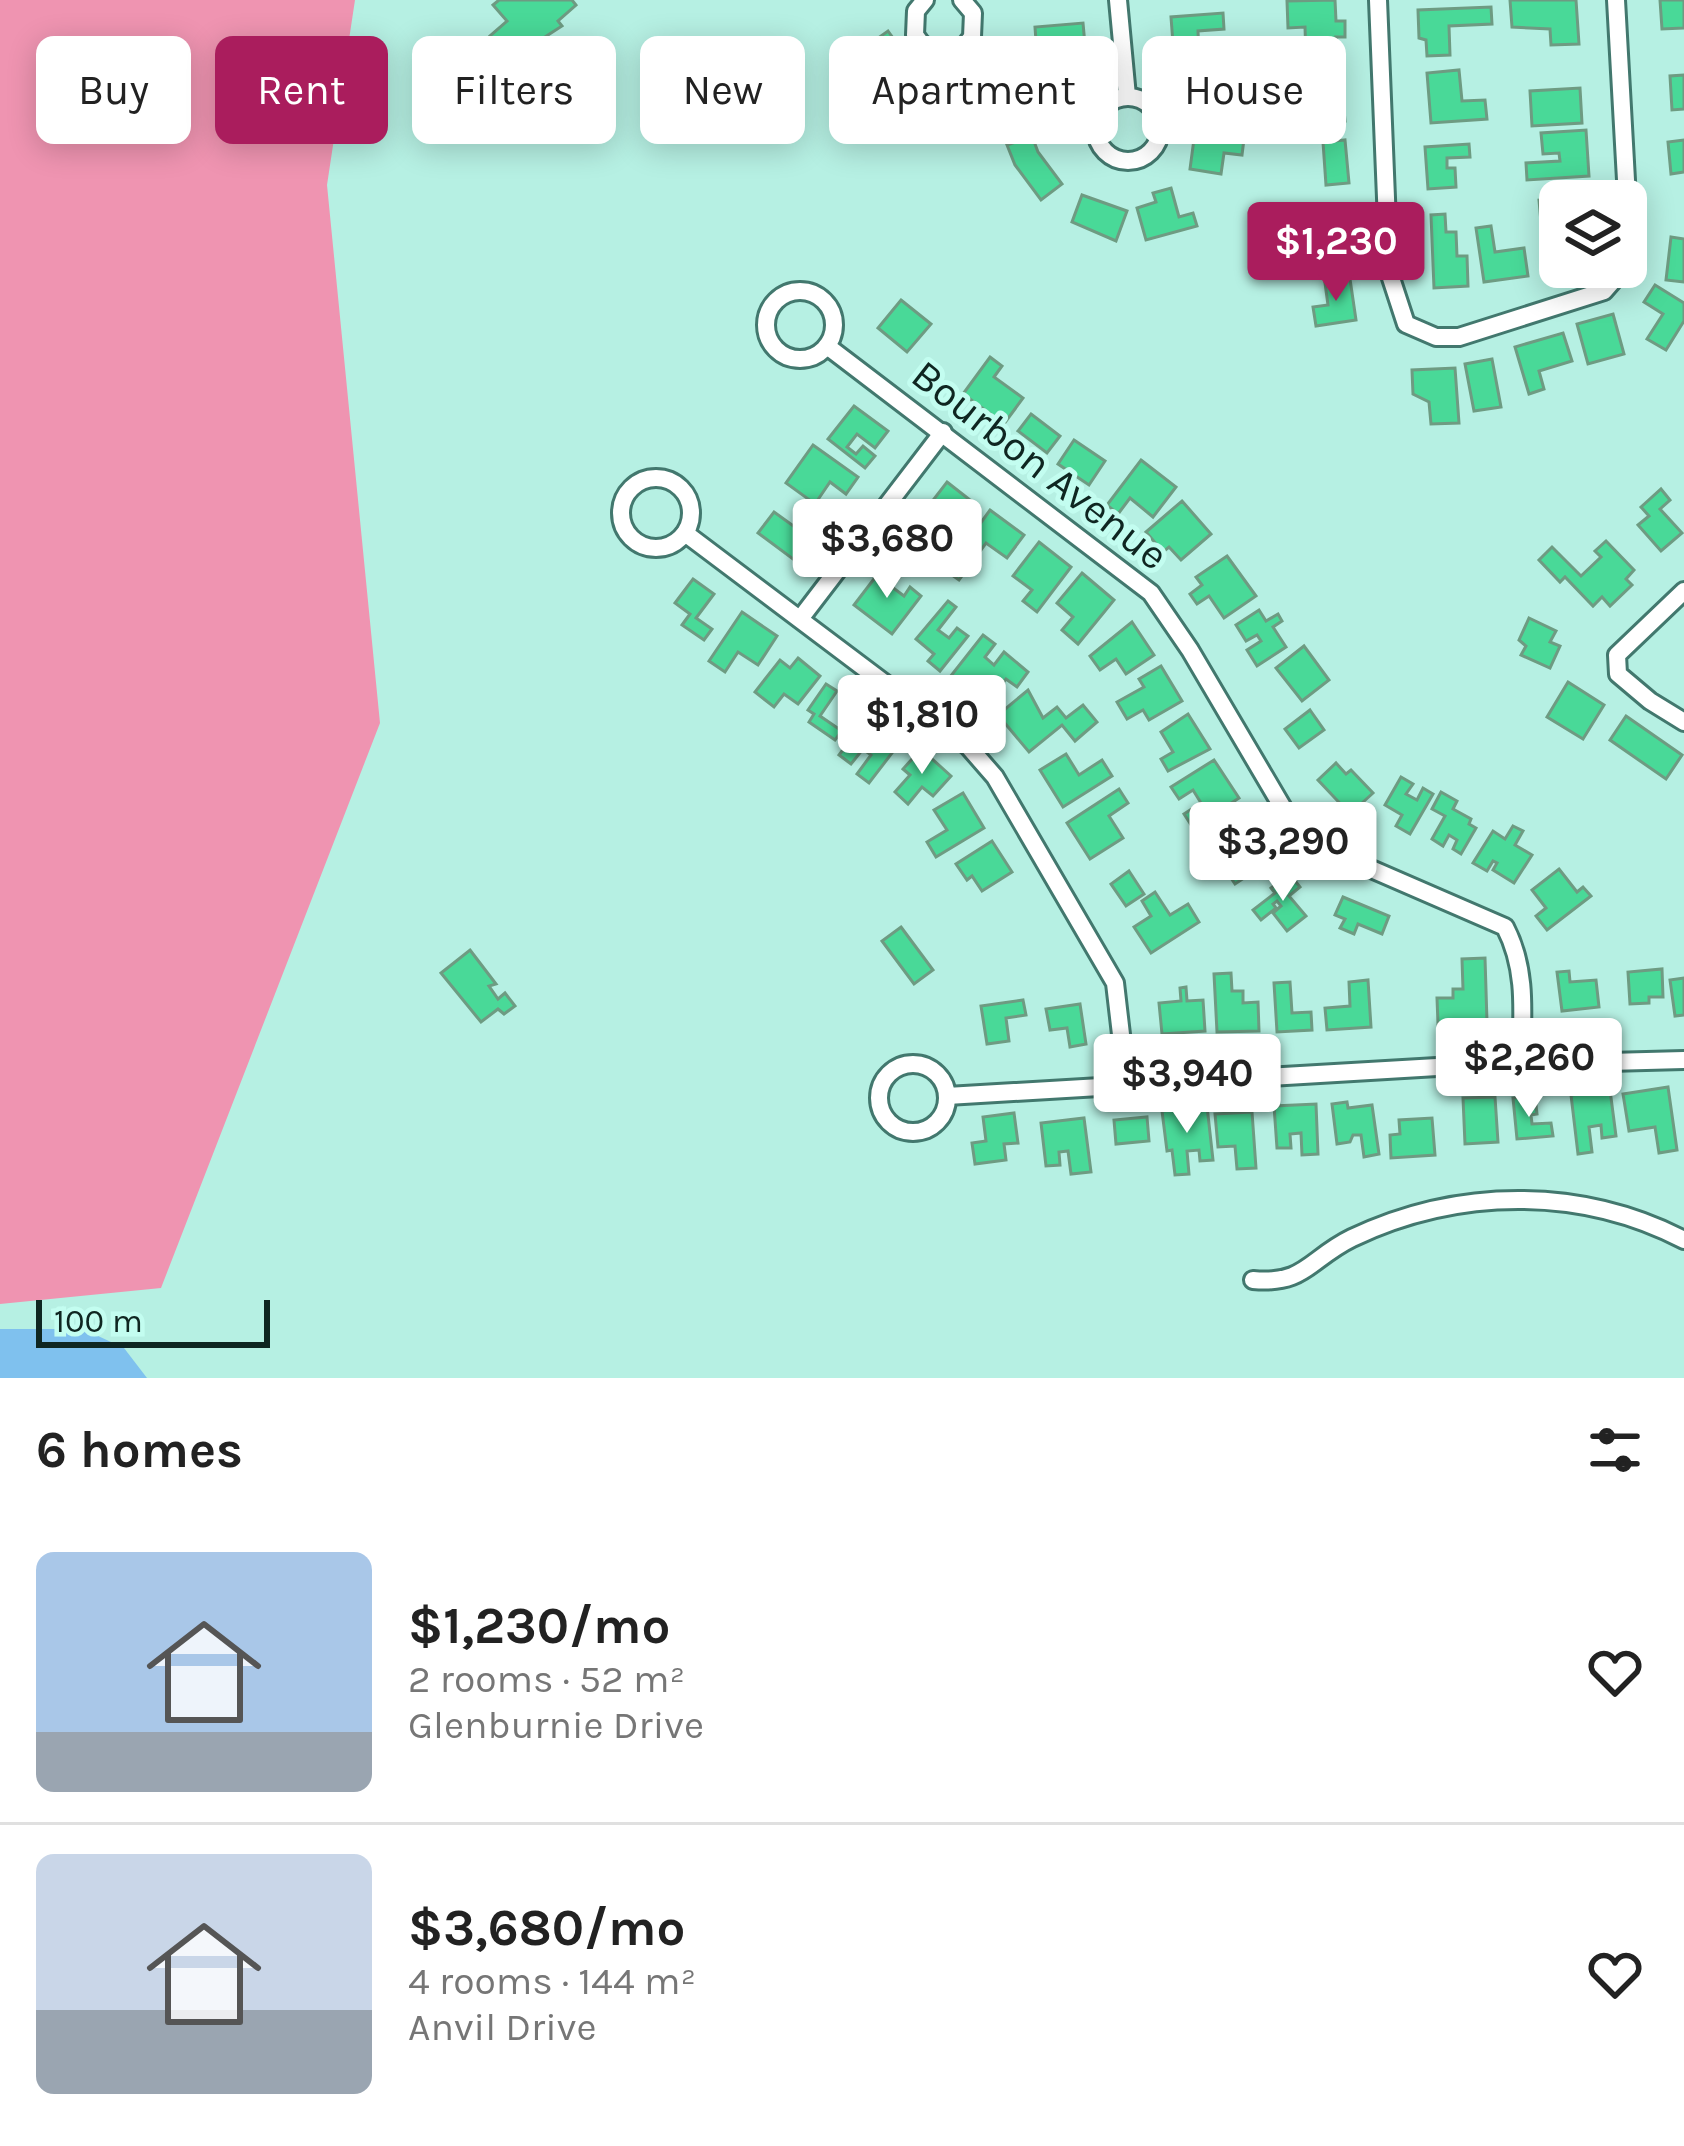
<!DOCTYPE html>
<html lang="en">
<head>
<meta charset="utf-8">
<style>
	body { margin:0; font-family:Karla,sans-serif; background:#f2f2f2; color:#222; height:100vh; display:flex; flex-direction:column; font-size:45px; white-space:nowrap }
	* { box-sizing:border-box; margin:0 }
	p { font-size:39px; color:#767676 }
	.icon { flex:none; width:66px; height:66px; fill:none; stroke:currentColor; stroke-width:2; stroke-linecap:round; stroke-linejoin:round }
	.map { position:relative; height:1378px; overflow:hidden }
	.details { display:flex; flex-direction:column; background:#fff; flex:1 }
	.details>* { flex:none }
	.banner { position:absolute; left:36px; top:36px; width:1614px; height:108px; display:flex; gap:24px }
	.tools { position:absolute; left:1539px; top:180px; display:grid; gap:24px }
	.tools a { display:grid; place-items:center; width:108px; height:108px; border-radius:18px; background:#fff; box-shadow:0 6px 30px #0003; font-size:60px }
	.scale { position:absolute; left:36px; bottom:30px; width:234px; box-sizing:border-box; padding-left:12px; border:6px solid #0f2621; border-top:0; font-size:33px; line-height:42px; white-space:nowrap; color:#0f2621; -webkit-text-stroke:9px #c3fdf0; paint-order:stroke }
	.price { position:absolute; translate:-50% -102px; padding:0 27px; border-radius:12px; background:#fff; color:#222; font-size:39px; line-height:78px; filter:drop-shadow(0 3px 6px #0008) }
	.price::after { content:''; position:absolute; left:50%; top:72px; width:36px; height:27px; margin-left:-18px; background:inherit; clip-path:polygon(0 0,100% 0,50% 100%) }
	.price.selected { background:#aa1d5d; color:#fff }
	ul { padding:0; list-style:none }
	li { display:flex; align-items:center; gap:36px; height:300px; padding:0 36px }
	li+li { border-top:3px solid #e0e0e0 }
	li span { display:grid; place-items:center; flex:none; width:336px; height:240px; border-radius:18px; color:#555 }
	li>.icon { margin-inline-start:auto }
	span .icon { width:144px; height:144px; fill:#fffc; stroke-width:1 }
	li b { font-size:51px }
	h2 { display:flex; justify-content:space-between; align-items:center; height:144px; padding:0 36px; font-size:51px }
	.pill { padding:0 42px; border-radius:18px; background:#fff; box-shadow:0 6px 30px #0003; font-size:42px; line-height:108px }
	.pill.selected { background:#aa1d5d; color:#fff }
	.map>svg:first-child { display:block }
	.green { fill:#ef94b1 }
	.water { fill:#7fc1ee }
	.building { fill:#49d998; stroke:#6e9b82; stroke-width:3 }
	.lines { fill:none; stroke-linecap:round; stroke-linejoin:round }
	.minor-casing { stroke:#42786e; stroke-width:22 }
	.minor { stroke:#fff; stroke-width:16 }
	.labels { text-anchor:middle; dominant-baseline:central; stroke-width:10; stroke-linejoin:round; paint-order:stroke }
	.street-label { font-size:42px; fill:#0f2621; stroke:#c3fdf0 }
</style>
</head>
<body>
<div class="map">
<svg width="1684" height="1378" viewBox="0 0 1684 1378">
	<rect width="100%" height="100%" fill="#b6f0e3"/>
	<!-- green -->
	<path class="green" d="M0 0H355L327 185 380 723 161 1288 0 1304Z"/>
	<!-- water -->
	<path class="water" d="M0 1329H83L124 1348 147 1378H0Z"/>
	<!-- building -->
	<g class="building">
		<path d="M499 0H572L576 5 558 21 562 26 528 48 534 56 518 69 490 36 507 21 493 5Z"/>
		<path d="M1335 0 1336 21H1345V37H1336L1342 63 1323 64V58L1306 59 1305 27 1288 28 1287 1Z"/>
		<path d="M1510 0H1576L1579 44 1551 45 1550 29 1512 27Z"/>
		<path d="M1660 0H1684V28L1662 29Z"/>
		<path d="M1491 7 1492 24 1449 26 1450 55 1427 56 1426 40 1419 38 1418 10Z"/>
		<path d="M1223 13 1224 29 1198 31 1199 55 1174 57 1171 17Z"/>
		<path d="M1083 23 1087 67 1051 69 1049 54 1037 55 1035 27Z"/>
		<path d="M888 31 898 45 885 54 906 84 888 97 857 53Z"/>
		<path d="M1241 70V89L1224 90 1225 111 1195 112 1194 72Z"/>
		<path d="M1459 70 1462 101 1485 100 1487 119 1431 123 1427 73Z"/>
		<path d="M1684 75V109L1672 110 1670 76Z"/>
		<path d="M1341 76 1345 121 1321 122 1319 95 1294 97 1293 80Z"/>
		<path d="M1066 78 1068 124 1036 125 1034 100 1014 101 1013 80Z"/>
		<path d="M1580 88 1582 123 1532 126 1530 91Z"/>
		<path d="M921 90 979 94 978 122 919 118Z"/>
		<path d="M1196 124 1245 131 1242 155 1224 153 1221 174 1190 169Z"/>
		<path d="M1586 130 1589 176 1527 180 1526 163 1560 161 1559 153 1543 154 1541 133Z"/>
		<path d="M1032 136 1038 152 1062 184 1041 200 1015 165 1007 145Z"/>
		<path d="M1345 140 1349 183 1326 185 1323 142Z"/>
		<path d="M1684 140V172L1671 174 1668 142Z"/>
		<path d="M1469 144 1470 157 1447 158V168H1455L1456 187 1428 189 1425 147Z"/>
		<path d="M1171 188 1179 217 1193 213 1197 226 1146 240 1137 208 1156 202 1153 193Z"/>
		<path d="M1082 195 1127 211 1116 241 1072 222Z"/>
		<path d="M1586 196 1587 201H1560V255L1544 256 1539 200Z"/>
		<path d="M1325 214 1326 224 1349 223 1352 264 1324 266 1322 242 1314 243 1312 215Z"/>
		<path d="M1445 214 1446 232H1456L1457 256H1467L1468 286 1434 288 1431 215Z"/>
		<path d="M1491 226 1495 252 1524 248 1528 276 1484 282 1476 228Z"/>
		<path d="M1671 237 1684 239V282L1666 280Z"/>
		<path d="M1350 279 1356 320 1316 326 1313 307 1328 305 1325 283Z"/>
		<path d="M1655 285 1684 303V321L1666 350 1647 339 1663 314 1644 302Z"/>
		<path d="M901 300 931 324 907 352 878 328Z"/>
		<path d="M1613 314 1624 354 1588 364 1577 324Z"/>
		<path d="M1563 333 1572 361 1539 371 1544 389 1529 394 1515 347Z"/>
		<path d="M990 357 1002 366 994 377 1023 398 1004 424 963 394Z"/>
		<path d="M1492 359 1501 407 1474 411 1465 364Z"/>
		<path d="M1455 368 1459 423 1431 424 1429 402 1413 394 1412 370Z"/>
		<path d="M854 406 888 431 875 448 857 434 847 447 856 454 863 446 875 456 865 468 828 439Z"/>
		<path d="M1031 414 1060 436 1047 453 1018 431Z"/>
		<path d="M1074 440 1105 461 1089 485 1058 464Z"/>
		<path d="M813 445 858 477 846 494 830 482 815 504 786 483Z"/>
		<path d="M1141 460 1176 487 1153 517 1130 498 1118 514 1107 505Z"/>
		<path d="M947 482 979 507 955 539 947 533 953 526 942 517 928 536 914 525Z"/>
		<path d="M1661 489 1670 500 1660 509 1682 533 1661 551 1638 525 1649 516 1641 507Z"/>
		<path d="M1182 501 1211 534 1181 560 1169 547 1163 552 1146 532Z"/>
		<path d="M990 510 1024 535 1007 558 986 543 959 580 946 571Z"/>
		<path d="M774 512 813 540 797 562 758 533Z"/>
		<path d="M1606 541 1634 570 1626 579 1632 585 1610 606 1602 597 1593 606 1565 577 1560 582 1539 560 1552 547 1581 576 1601 557 1595 551Z"/>
		<path d="M1039 542 1071 567 1037 612 1023 601 1032 590 1013 576Z"/>
		<path d="M1227 556 1256 596 1224 618 1209 596 1197 604 1190 594 1202 585 1196 577Z"/>
		<path d="M896 562 905 569 892 587 904 596 910 587 921 596 892 634 854 605 877 575 883 580Z"/>
		<path d="M1082 573 1114 600 1078 644 1062 630 1073 617 1057 603Z"/>
		<path d="M693 579 714 594 696 618 712 629 704 640 682 625 690 614 675 603Z"/>
		<path d="M948 601 956 607 938 630 949 638 957 628 968 636 940 671 928 661 934 654 916 639Z"/>
		<path d="M1259 610 1266 621 1278 614 1282 621 1273 627 1286 647 1257 666 1247 650 1261 641 1257 635 1246 641 1236 625Z"/>
		<path d="M742 612 777 636 758 665 738 652 725 672 709 661Z"/>
		<path d="M1529 618 1556 631 1550 642 1560 646 1550 668 1521 655 1526 646 1519 640Z"/>
		<path d="M1132 622 1154 655 1126 674 1116 659 1100 670 1090 656Z"/>
		<path d="M983 635 995 644 985 657 994 665 1004 652 1028 672 1017 687 1006 679 985 705 950 677Z"/>
		<path d="M1304 646 1329 680 1302 701 1276 668Z"/>
		<path d="M798 658 820 676 798 704 784 694 774 707 755 692 780 660 790 668Z"/>
		<path d="M1161 666 1182 701 1149 720 1143 710 1127 719 1117 702 1144 687 1139 679Z"/>
		<path d="M1568 682 1604 705 1583 739 1547 717Z"/>
		<path d="M826 684 837 691 820 716 842 731 835 740 809 722 814 714 808 710Z"/>
		<path d="M1028 690 1043 718 1057 707 1066 718 1083 705 1097 722 1075 741 1062 725 1029 752 998 715Z"/>
		<path d="M1310 710 1324 730 1299 748 1285 729Z"/>
		<path d="M872 711 905 736 869 783 857 774 871 755 863 749 851 764 839 755Z"/>
		<path d="M1188 714 1210 749 1168 771 1161 759 1173 752 1161 732Z"/>
		<path d="M1626 716 1682 755 1666 779 1610 740Z"/>
		<path d="M921 749 951 776 933 796 922 787 908 804 895 792 910 775 903 769Z"/>
		<path d="M1066 754 1079 775 1102 760 1112 776 1063 807 1040 770Z"/>
		<path d="M1214 760 1239 798 1193 828 1184 814 1201 803 1193 790 1179 799 1171 787Z"/>
		<path d="M1336 763 1346 774 1351 770 1373 793 1350 814 1318 780Z"/>
		<path d="M1401 777 1413 784 1406 794 1417 800 1423 788 1433 794 1410 834 1396 826 1402 815 1385 805Z"/>
		<path d="M1119 789 1128 803 1109 816 1123 838 1090 859 1067 823Z"/>
		<path d="M1441 792 1457 801 1453 809 1471 819 1469 824 1476 828 1461 854 1453 849 1457 840 1449 835 1443 846 1432 839 1445 816 1432 809Z"/>
		<path d="M963 793 984 828 936 857 927 842 947 830 934 810Z"/>
		<path d="M1253 821 1277 856 1235 884 1227 872 1238 864 1233 857 1218 867 1208 852Z"/>
		<path d="M1513 826 1523 831 1515 845 1532 855 1514 883 1493 870 1497 863 1493 861 1487 871 1473 863 1493 831 1505 839Z"/>
		<path d="M992 841 1012 872 982 891 972 876 967 880 956 864Z"/>
		<path d="M1559 869 1577 892 1583 887 1591 896 1547 930 1536 916 1546 908 1532 890Z"/>
		<path d="M1129 871 1144 894 1126 906 1111 884Z"/>
		<path d="M1289 873 1300 887 1289 896 1306 916 1287 931 1273 913 1281 906 1277 901 1273 904 1276 908 1261 920 1253 910 1275 893 1271 888Z"/>
		<path d="M1155 892 1170 915 1188 904 1199 922 1151 953 1134 927 1151 916 1142 901Z"/>
		<path d="M1343 897 1389 916 1382 934 1358 924 1354 934 1340 928 1345 919 1335 915Z"/>
		<path d="M901 927 933 970 914 984 882 941Z"/>
		<path d="M470 950 496 984 489 986 498 999 505 993 515 1006 504 1014 498 1009 481 1022 441 973Z"/>
		<path d="M1485 958 1487 1022 1438 1024 1437 998H1453V989H1463L1462 959Z"/>
		<path d="M1662 969 1663 997H1649V1003L1630 1004 1628 972Z"/>
		<path d="M1569 971 1570 982 1596 980 1599 1007 1562 1011 1557 972Z"/>
		<path d="M1231 973 1232 991H1243V1003L1258 1002 1259 1031 1217 1032 1214 974Z"/>
		<path d="M1684 978V1015L1675 1016 1670 980Z"/>
		<path d="M1368 980 1371 1027 1327 1030 1325 1008 1350 1006 1349 982Z"/>
		<path d="M1290 982 1292 1013 1311 1012 1312 1030 1277 1032 1274 983Z"/>
		<path d="M1186 987 1187 1001 1203 1000 1205 1031 1162 1034 1159 1003 1181 1001 1180 988Z"/>
		<path d="M1023 1000 1026 1015 1006 1018 1009 1041 987 1044 981 1006Z"/>
		<path d="M1080 1004 1086 1044 1070 1047 1067 1028 1050 1030 1046 1009Z"/>
		<path d="M1668 1087 1677 1150 1659 1153 1655 1127 1629 1131 1623 1094Z"/>
		<path d="M1610 1090 1616 1136 1602 1138 1601 1125 1589 1127 1592 1152 1578 1154 1571 1095Z"/>
		<path d="M1535 1096 1537 1114 1531 1115 1532 1124 1551 1123 1553 1136 1517 1139 1513 1098Z"/>
		<path d="M1495 1097 1498 1142 1465 1144 1463 1098Z"/>
		<path d="M1347 1102 1348 1108 1372 1105 1379 1154 1364 1157 1361 1135H1353L1350 1142 1337 1144 1332 1104Z"/>
		<path d="M1316 1104 1318 1154 1302 1155 1301 1133 1290 1134 1291 1148H1277L1274 1106Z"/>
		<path d="M1207 1106 1213 1160 1200 1161 1199 1150 1187 1151 1189 1174 1175 1175 1172 1150 1167 1151 1162 1111Z"/>
		<path d="M1252 1112 1256 1168 1237 1169 1235 1146 1218 1147 1215 1114Z"/>
		<path d="M1014 1113 1018 1143 1004 1144 1006 1160 975 1164 972 1143 986 1141 983 1117Z"/>
		<path d="M1147 1117 1149 1141 1116 1144 1114 1120Z"/>
		<path d="M1084 1118 1091 1172 1071 1174 1068 1151 1059 1152 1060 1165 1046 1166 1041 1123Z"/>
		<path d="M1432 1118 1435 1155 1391 1158 1390 1135 1400 1134 1399 1120Z"/>
	</g>
	<g class="lines">
		<defs>
			<g id="minor">
				<path d="M925 0 916 11 915 35C930 59 955 61 972 37L973 13 962 0"/>
				<path d="M1118 0 1127 96"/>
				<path d="M1378 0 1389 272 1406 324 1436 337H1459L1604 291 1625 267"/>
				<path d="M1616 0 1630 252 1626 264"/>
				<circle cx="1128" cy="129" r="32"/>
				<circle cx="800" cy="325" r="34"/>
				<path d="M827 346 1151 593 1190 650 1286 813 1309 842 1505 927C1528 971 1522 1017 1521 1065"/>
				<circle cx="656" cy="513" r="35"/>
				<path d="M685 533 968 746 995 777 1115 983 1127 1086"/>
				<path d="M1684 591 1617 655 1618 674 1650 701 1684 722"/>
				<path d="M800 619 943 432"/>
				<circle cx="913" cy="1098" r="34"/>
				<path d="M947 1096 1454 1066 1684 1060"/>
				<path d="M1253 1280C1305 1285 1309 1259 1352 1238 1457 1188 1580 1186 1684 1240"/>
			</g>
		</defs>
		<!-- minor casing -->
		<use href="#minor" class="minor-casing"/>
		<!-- minor -->
		<use href="#minor" class="minor"/>
	</g>
	<g class="labels">
		<!-- street labels -->
		<g class="street-label">
			<text transform="translate(1040 465) rotate(38)">Bourbon Avenue</text>
		</g>
	</g>
</svg>
<div class="tools">
<a><svg class="icon" aria-label="layers" viewBox="0 0 24 24"><path d="M12 4l9 5-9 5-9-5zM3 14l9 5 9-5"/></svg></a>
</div>
<div class="scale">100 m</div>
<b class="price selected" style="left:1336px;top:304px">$1,230</b>
<b class="price" style="left:887px;top:601px">$3,680</b>
<b class="price" style="left:922px;top:777px">$1,810</b>
<b class="price" style="left:1283px;top:904px">$3,290</b>
<b class="price" style="left:1529px;top:1120px">$2,260</b>
<b class="price" style="left:1187px;top:1136px">$3,940</b>
<div class="banner">
<a class="pill">Buy</a>
<a class="pill selected">Rent</a>
<a class="pill">Filters</a>
<a class="pill">New</a>
<a class="pill">Apartment</a>
<a class="pill">House</a>
</div>
</div>
<section class="details">
<h2>6 homes<svg class="icon" aria-label="filters" viewBox="0 0 24 24"><path d="M4 7h16M4 17h16"/><circle cx="9" cy="7" r="2"/><circle cx="15" cy="17" r="2"/></svg></h2>
<ul>
<li><span style="background:linear-gradient(#a9c7e8 75%,#9aa5b1 0)"><svg class="icon" aria-label="home" viewBox="0 0 24 24"><path d="M3 11l9-7 9 7M6 9v11h12V9"/></svg></span><div><b>$1,230/mo</b><p>2 rooms · 52 m²</p><p>Glenburnie Drive</p></div><svg class="icon" aria-label="heart" viewBox="0 0 24 24"><path d="M12 20l-8-8c-3-5 5-10 8-4 3-6 11-1 8 4z"/></svg></li>
<li><span style="background:linear-gradient(#c9d6e8 65%,#9aa5b1 0)"><svg class="icon" aria-label="home" viewBox="0 0 24 24"><path d="M3 11l9-7 9 7M6 9v11h12V9"/></svg></span><div><b>$3,680/mo</b><p>4 rooms · 144 m²</p><p>Anvil Drive</p></div><svg class="icon" aria-label="heart" viewBox="0 0 24 24"><path d="M12 20l-8-8c-3-5 5-10 8-4 3-6 11-1 8 4z"/></svg></li>
</ul>
</section>
</body>
</html>
